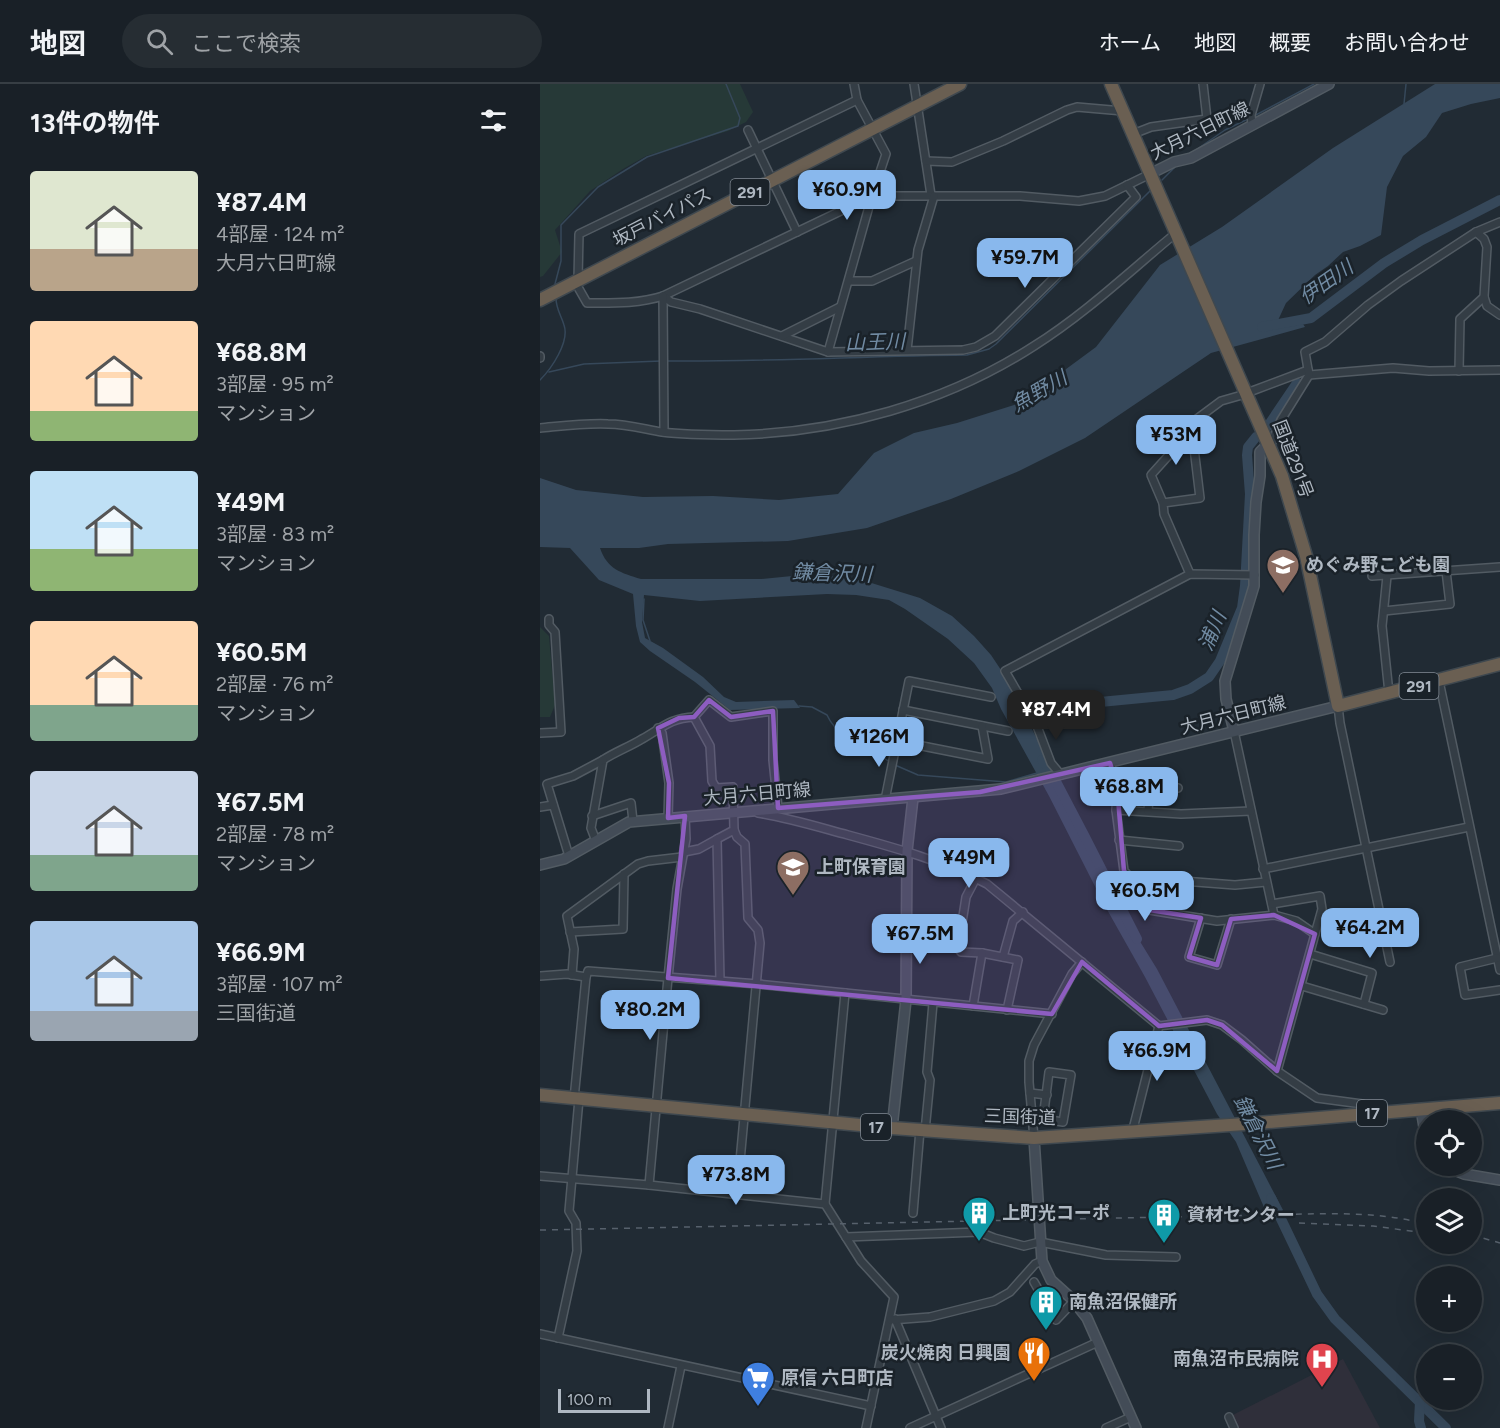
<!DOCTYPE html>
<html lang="ja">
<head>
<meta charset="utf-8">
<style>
	body { margin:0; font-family:Figtree,"Noto Sans JP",sans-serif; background:#262d33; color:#f1f3f6; height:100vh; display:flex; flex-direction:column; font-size:22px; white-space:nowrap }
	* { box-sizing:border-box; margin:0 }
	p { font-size:20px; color:#9fa3a7 }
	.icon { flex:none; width:33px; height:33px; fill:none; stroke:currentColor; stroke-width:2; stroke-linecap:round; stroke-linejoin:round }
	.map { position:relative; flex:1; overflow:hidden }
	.drawer { display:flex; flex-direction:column; background:#192027; width:540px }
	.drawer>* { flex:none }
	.fabs { position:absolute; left:876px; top:1026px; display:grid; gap:12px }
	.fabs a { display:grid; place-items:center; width:66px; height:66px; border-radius:50%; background:#192027; box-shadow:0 6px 24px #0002,0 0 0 2px #373e44; font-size:30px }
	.scale { position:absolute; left:18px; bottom:15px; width:92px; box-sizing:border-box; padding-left:6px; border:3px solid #afb8c2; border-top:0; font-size:16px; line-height:21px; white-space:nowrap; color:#afb8c2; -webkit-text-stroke:4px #1a2229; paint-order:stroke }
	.price { position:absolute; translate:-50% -51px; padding:0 14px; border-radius:12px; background:#89b8ed; color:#111; font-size:20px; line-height:39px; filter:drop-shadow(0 2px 3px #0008) }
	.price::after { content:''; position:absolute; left:50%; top:36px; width:18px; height:14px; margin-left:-9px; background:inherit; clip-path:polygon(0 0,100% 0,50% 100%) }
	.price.on { background:#222; color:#fff }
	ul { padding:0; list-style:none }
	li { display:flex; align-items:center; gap:18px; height:150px; padding:0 30px }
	li span { display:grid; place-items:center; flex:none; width:168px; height:120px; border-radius:6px; color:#555 }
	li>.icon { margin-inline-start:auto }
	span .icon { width:72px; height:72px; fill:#fffc; stroke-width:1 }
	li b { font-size:26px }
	h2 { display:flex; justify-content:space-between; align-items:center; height:72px; padding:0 30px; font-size:26px }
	header { display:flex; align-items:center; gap:36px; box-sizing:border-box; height:84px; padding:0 30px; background:#192027; border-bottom:2px solid #373e44 }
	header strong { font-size:28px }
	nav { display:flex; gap:33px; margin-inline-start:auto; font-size:21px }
	.search { width:420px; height:54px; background:#262d33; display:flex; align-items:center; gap:15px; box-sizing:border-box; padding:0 21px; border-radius:33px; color:#9fa3a7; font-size:22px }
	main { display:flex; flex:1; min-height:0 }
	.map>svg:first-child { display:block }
	.medical { fill:#2f2f3a }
	.green { fill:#263937 }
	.water { fill:#36485a }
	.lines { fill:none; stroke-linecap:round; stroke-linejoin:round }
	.stream { stroke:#36485a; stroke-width:1.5 }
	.river { stroke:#36485a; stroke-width:10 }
	.street-casing { stroke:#525b63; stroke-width:10 }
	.secondary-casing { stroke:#525b63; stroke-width:12 }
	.highway-casing { stroke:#3f484f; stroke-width:15 }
	.street { stroke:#343d45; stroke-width:7 }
	.secondary { stroke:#434c57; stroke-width:9 }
	.highway { stroke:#6a5f52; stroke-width:12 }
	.rail { stroke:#57616c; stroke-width:1.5; stroke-dasharray:6 6; stroke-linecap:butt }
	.marked { fill:#8d5dc0; fill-opacity:0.2; stroke:#8d5dc0; stroke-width:4.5; stroke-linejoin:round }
	.labels { text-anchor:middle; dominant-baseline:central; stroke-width:5; stroke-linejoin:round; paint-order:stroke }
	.shield { fill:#1a2229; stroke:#828b94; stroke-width:1.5 }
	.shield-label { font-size:16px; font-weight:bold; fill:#afb8c2 }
	.street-label { font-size:18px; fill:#afb8c2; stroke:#1a2229 }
	.poi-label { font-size:18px; font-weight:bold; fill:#afb8c2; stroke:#1a2229; text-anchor:start }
	.water-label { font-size:20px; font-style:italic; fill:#718ba3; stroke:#1a2229 }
</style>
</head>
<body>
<header>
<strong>地図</strong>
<div class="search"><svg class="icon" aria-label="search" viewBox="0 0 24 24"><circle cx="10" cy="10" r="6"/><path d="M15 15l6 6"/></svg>ここで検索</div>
<nav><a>ホーム</a><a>地図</a><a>概要</a><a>お問い合わせ</a></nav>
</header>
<main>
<section class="drawer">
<h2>13件の物件<svg class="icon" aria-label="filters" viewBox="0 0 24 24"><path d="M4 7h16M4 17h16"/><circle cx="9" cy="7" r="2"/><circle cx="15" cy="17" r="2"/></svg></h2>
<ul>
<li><span style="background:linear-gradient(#dfe7d0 65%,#b9a48a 0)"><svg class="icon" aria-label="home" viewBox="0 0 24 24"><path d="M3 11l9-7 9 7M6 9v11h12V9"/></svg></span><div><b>¥87.4M</b><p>4部屋 · 124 m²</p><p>大月六日町線</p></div></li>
<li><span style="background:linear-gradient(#ffd9b3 75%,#8fb573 0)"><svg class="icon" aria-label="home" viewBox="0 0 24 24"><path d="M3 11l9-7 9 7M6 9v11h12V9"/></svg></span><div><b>¥68.8M</b><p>3部屋 · 95 m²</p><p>マンション</p></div></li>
<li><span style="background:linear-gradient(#bfe0f5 65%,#8fb573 0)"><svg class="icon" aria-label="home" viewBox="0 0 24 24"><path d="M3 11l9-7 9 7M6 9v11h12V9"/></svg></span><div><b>¥49M</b><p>3部屋 · 83 m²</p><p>マンション</p></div></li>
<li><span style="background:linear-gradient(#ffd9b3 70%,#7fa58c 0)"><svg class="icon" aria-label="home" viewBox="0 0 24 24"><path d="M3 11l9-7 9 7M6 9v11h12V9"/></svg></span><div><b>¥60.5M</b><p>2部屋 · 76 m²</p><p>マンション</p></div></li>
<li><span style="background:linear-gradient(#c9d6e8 70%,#7fa58c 0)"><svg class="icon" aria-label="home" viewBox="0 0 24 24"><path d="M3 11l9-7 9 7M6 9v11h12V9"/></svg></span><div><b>¥67.5M</b><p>2部屋 · 78 m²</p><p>マンション</p></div></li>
<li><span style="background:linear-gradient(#a9c7e8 75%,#9aa5b1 0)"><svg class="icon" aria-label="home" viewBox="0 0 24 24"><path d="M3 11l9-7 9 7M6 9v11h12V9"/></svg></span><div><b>¥66.9M</b><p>3部屋 · 107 m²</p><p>三国街道</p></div></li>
</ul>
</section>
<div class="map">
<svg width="960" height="1344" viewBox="0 0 960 1344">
	<rect width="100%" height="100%" fill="#212b34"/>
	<!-- medical -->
	<path class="medical" d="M803 1275 840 1344H693L689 1333Z"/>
	<!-- green -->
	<g class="green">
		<path d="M0 0H200L213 28 206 38 188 47 106 72 83 85 50 107 15 146 22 168 3 192 0 193Z"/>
		<path d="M0 543 9 552 15 621 10 633H0Z"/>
	</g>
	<!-- water -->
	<path class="water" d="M895 0H960V14L931 20 902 29 886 53 863 72 847 103 841 151 820 162 803 168 788 182 775 191 746 219 734 245 763 240 765 243 671 269 545 354 479 387 411 415 327 444 248 457 128 460 99 464H60C67 485 81 489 101 495H221L252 492H289L325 497 380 514 412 532 434 552 451 571 467 595 506 673 517 707 575 817 617 885 743 1126 726 1128 696 1058 677 1030 605 893 565 822 509 712 461 625 452 604 434 579 408 555 365 525 349 516 316 511 287 510 160 517 104 511 102 538 105 554 123 564 163 593 184 613 196 618 254 616 260 624 190 626 155 598 110 567 100 558 96 542 93 510 59 496 30 464 0 463V394L36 406 103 413 173 412 239 416 298 410 334 369 374 349 417 339 480 319 556 263 620 181 682 143 793 64Z"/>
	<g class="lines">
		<!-- stream -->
		<g class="stream">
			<path d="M864 20 866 0"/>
			<path d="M714 32 774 0"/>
			<path d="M650 70 685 46 710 34"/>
			<path d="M622 96 637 81"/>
			<path d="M15 200 21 177V141L58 103 107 73 198 42 200 34 186 0"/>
			<path d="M126 277C226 278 326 272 427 271L449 265 456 260 610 107"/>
			<path d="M9 288 44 280 121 277"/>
			<path d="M0 296C11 285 30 258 24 241 21 231 16 225 16 214"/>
			<path d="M104 515 103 536 110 557"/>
			<path d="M259 622 272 623 287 631C297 654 327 665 349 677"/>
			<path d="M355 681 378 691 466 698 497 689"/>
		</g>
		<!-- river -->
		<g class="river">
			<path d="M722 243 771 234 844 179 882 156 960 116"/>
			<path d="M728 342 757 299"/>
			<path d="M475 632 488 627 529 621 633 611 650 605 669 593 680 577 702 524 705 502 710 410 707 371 708 363 716 353"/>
			<path d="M502 676 510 686 544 751 597 855"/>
			<path d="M731 1114 777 1210 795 1235 906 1344"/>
			<path d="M880 1317 879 1337 881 1344"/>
		</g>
		<defs>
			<g id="street">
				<path d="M374 0 391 111"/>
				<path d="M712 40 711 31 720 0"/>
				<path d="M208 46 257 148"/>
				<path d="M593 50 611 43 667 35 663 0"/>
				<path d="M386 77 412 78 463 57 527 26 537 23 583 27"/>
				<path d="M38 196 39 150 317 16"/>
				<path d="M309 197H332L376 177"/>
				<path d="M35 198 47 219C73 219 98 220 123 212L332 112H480L539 117 565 112 610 90"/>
				<path d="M123 212 131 218 160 225 288 268 423 266 436 263 455 252 596 113 587 101"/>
				<path d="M123 212 124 348"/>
				<path d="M944 213 947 222 960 231"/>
				<path d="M242 252 300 223"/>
				<path d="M367 266 378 166 394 112"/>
				<path d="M288 268 332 112 346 70 317 16 314 0"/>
				<path d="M0 272V274"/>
				<path d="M919 287 920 235 944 213 947 163 944 155 936 148"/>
				<path d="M769 291 853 284 889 287 960 286"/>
				<path d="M712 307 768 286"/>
				<path d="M0 344C22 342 45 339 68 340 86 340 104 345 122 348 145 351 170 351 194 351 298 349 406 319 494 262 545 230 590 187 636 149"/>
				<path d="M729 359 732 358 741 336 769 291 765 268 785 258 828 221 861 197 936 148 960 138"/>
				<path d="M623 419 611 391 629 371V356L646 343"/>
				<path d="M650 490 624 430 623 419 660 414 654 364 646 343 681 317 702 311"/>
				<path d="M832 492 960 483"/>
				<path d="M847 492 842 542 849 609"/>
				<path d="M844 527 910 520 906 487"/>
				<path d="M899 597 960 886"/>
				<path d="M798 622 800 639 850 878"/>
				<path d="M363 626 468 647"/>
				<path d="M118 644 122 649 129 699 128 734"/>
				<path d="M694 647 734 831"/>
				<path d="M0 649 21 648 15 548 9 541V535"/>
				<path d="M357 657 448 675 442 642"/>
				<path d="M570 679 577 702 576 726 584 787 590 793 695 801 726 798"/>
				<path d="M521 691 511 679 489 621 479 611 465 587 650 490 715 491"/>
				<path d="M345 716 369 597 451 613"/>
				<path d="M0 723 13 721"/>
				<path d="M576 726 641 730 711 727"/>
				<path d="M608 727 610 701 638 704"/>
				<path d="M218 729C249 734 278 743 308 751 356 764 403 777 447 800L619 942 667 936 682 941 702 956 737 987 777 1014 822 1020 837 1026"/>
				<path d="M52 732 91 719 93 737"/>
				<path d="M194 746 197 753 205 760 208 834 218 846 220 859 197 1110"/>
				<path d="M579 756 639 762"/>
				<path d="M56 757 51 744 63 676C75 668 89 663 102 655 122 644 130 634 154 633"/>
				<path d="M144 768 159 765 177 755"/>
				<path d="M29 772 7 700 33 692 63 676"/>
				<path d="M723 785 929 743"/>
				<path d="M436 794 426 813 418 864 421 868 442 869 478 876 467 926"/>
				<path d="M606 794 603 825 677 837 734 831 756 837 775 850 737 987"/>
				<path d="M732 820 780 812 782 825 775 850"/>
				<path d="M661 834 649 873 677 881 691 835"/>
				<path d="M30 848 83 845 84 790"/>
				<path d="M770 870 832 889 824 920"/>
				<path d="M463 873 473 837 483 828"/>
				<path d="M957 874 920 883 925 911 960 906"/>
				<path d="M32 891 34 865 27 832 98 780 108 777 142 773"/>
				<path d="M0 892 27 890 46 893"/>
				<path d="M180 897 177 755 194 746 193 703 176 704 172 697 170 662 154 633 169 616 191 633 233 627V676L238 724"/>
				<path d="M762 902 843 926"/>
				<path d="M305 909 285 1120 321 1177 354 1213 326 1344"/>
				<path d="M433 922 442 869"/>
				<path d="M509 988 531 991 523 1038 503 1035Z"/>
				<path d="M490 1009 507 1011"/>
				<path d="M34 1015 46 893 48 887 218 900 512 930"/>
				<path d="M385 1047 390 996 387 988 393 919"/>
				<path d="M592 1049 619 942"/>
				<path d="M494 1054 489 998V977L494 961 532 890 542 878"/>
				<path d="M0 1092 109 1101 128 894 137 805 146 755 145 732"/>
				<path d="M109 1101 285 1120"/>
				<path d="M373 1129 380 1046"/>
				<path d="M306 1153 439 1148 454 1154 484 1162 500 1158 566 1171 636 1173"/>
				<path d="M494 1198 516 1236 534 1217"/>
				<path d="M355 1235 401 1344"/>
				<path d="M351 1236 390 1233 454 1217 470 1208 495 1180 502 1177"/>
				<path d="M0 1250 331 1322"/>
				<path d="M18 1254 37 1167 36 1139 29 1127 39 1015"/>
				<path d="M689 1333 694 1344"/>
				<path d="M128 1344 141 1282"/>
				<path d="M370 1344 558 1258"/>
				<path d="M566 1344 591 1333"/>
			</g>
			<g id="secondary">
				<path d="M610 90 634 78 651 74 789 0"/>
				<path d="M694 647 686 615 685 597 714 502V451L716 418 720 392V368L729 359"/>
				<path d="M0 781 24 775 89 738 461 705 798 622"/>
				<path d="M881 1025 886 1055"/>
				<path d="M352 1044 366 916 367 767 373 714"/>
				<path d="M494 1054 502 1177 511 1196 532 1215 547 1234 596 1344"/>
				<path d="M904 1082 924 1090 960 1096"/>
			</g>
			<g id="highway">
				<path d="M571 0 742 392 766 472 798 622 960 580"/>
				<path d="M0 216 420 0"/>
				<path d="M0 1011 352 1044 494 1054 705 1040 960 1019"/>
			</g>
		</defs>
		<!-- street casing -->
		<use href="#street" class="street-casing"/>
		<!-- secondary casing -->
		<use href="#secondary" class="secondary-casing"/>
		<!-- highway casing -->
		<use href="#highway" class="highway-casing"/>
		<!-- street -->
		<use href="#street" class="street"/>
		<!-- secondary -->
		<use href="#secondary" class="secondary"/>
		<!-- highway -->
		<use href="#highway" class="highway"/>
		<!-- rail -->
		<g class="rail">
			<path d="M759 1139 833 1142 886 1149"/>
			<path d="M0 1146 724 1131C778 1130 834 1126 886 1140"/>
			<path d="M932 1151 960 1159"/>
		</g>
	</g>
	<!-- marked area -->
	<path class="marked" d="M169 616 191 633 233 627 238 724 440 708 570 679 577 702 584 787 590 793 606 794 603 825 661 834 649 873 677 881 691 835 734 831 775 850 737 987 682 941 667 936 619 942 542 878 512 930 128 894 145 732 128 734 129 699 118 644 139 634 154 633Z"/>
	<!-- icons -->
	<defs>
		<symbol id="school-pin" viewBox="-11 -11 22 30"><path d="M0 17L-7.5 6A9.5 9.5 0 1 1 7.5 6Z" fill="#8d6e63" stroke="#1a2229"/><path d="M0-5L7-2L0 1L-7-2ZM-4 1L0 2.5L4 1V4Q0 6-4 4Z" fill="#fff"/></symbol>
		<symbol id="building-pin" viewBox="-11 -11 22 30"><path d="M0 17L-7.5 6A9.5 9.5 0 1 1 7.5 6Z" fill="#0f9aa8" stroke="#1a2229"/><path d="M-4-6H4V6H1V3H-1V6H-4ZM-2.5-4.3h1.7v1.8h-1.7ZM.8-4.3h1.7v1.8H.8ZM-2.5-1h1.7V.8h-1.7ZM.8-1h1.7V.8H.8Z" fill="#fff"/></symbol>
		<symbol id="restaurant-pin" viewBox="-11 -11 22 30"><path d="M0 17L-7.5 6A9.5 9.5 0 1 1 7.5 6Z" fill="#e8710a" stroke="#1a2229"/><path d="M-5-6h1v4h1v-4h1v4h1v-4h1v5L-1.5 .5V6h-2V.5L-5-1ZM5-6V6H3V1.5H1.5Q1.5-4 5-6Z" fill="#fff"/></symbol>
		<symbol id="hospital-pin" viewBox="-11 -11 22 30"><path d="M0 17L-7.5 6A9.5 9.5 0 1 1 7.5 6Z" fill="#e0444e" stroke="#1a2229"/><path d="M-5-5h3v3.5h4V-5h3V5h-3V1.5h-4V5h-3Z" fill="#fff"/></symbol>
		<symbol id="supermarket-pin" viewBox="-11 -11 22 30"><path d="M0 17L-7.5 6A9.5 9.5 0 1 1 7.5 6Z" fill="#3f7fe0" stroke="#1a2229"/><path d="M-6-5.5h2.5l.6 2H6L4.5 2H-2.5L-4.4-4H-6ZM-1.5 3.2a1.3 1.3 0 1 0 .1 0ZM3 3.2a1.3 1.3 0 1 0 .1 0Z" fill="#fff"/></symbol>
	</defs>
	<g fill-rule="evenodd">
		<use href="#school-pin" x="724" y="462" width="38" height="52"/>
		<use href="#school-pin" x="234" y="764" width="38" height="52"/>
		<use href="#building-pin" x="420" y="1110" width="38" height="52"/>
		<use href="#building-pin" x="605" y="1112" width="38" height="52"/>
		<use href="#building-pin" x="487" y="1199" width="38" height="52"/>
		<use href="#restaurant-pin" x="475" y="1250" width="38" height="52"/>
		<use href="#hospital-pin" x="763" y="1256" width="38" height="52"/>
		<use href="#supermarket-pin" x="199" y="1275" width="38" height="52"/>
	</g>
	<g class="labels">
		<!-- shield labels -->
		<g class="shield">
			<rect x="190.5" y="95" width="39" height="26" rx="4.5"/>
			<rect x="859.5" y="589" width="39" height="26" rx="4.5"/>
			<rect x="817" y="1016" width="30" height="26" rx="4.5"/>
			<rect x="321" y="1030" width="30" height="26" rx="4.5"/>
		</g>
		<g class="shield-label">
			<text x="210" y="108">291</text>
			<text x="879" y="602">291</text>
			<text x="832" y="1029">17</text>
			<text x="336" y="1043">17</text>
		</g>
		<!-- street labels -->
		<g class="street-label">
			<text transform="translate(660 47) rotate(-26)">大月六日町線</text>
			<text transform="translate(122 133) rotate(-27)">坂戸バイパス</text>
			<text transform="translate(753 375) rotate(69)">国道291号</text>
			<text transform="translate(693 631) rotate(-14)">大月六日町線</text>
			<text transform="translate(217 710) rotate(-5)">大月六日町線</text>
			<text transform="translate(480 1033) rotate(2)">三国街道</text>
		</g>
		<!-- poi labels -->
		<g class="poi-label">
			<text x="766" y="481">めぐみ野こども園</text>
			<text x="276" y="783">上町保育園</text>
			<text x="462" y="1129">上町光コーポ</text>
			<text x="647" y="1131">資材センター</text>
			<text x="529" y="1218">南魚沼保健所</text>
			<text x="471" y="1269" text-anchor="end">炭火焼肉 日興園</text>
			<text x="759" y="1275" text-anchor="end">南魚沼市民病院</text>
			<text x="241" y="1294">原信 六日町店</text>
		</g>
		<!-- water labels -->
		<g class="water-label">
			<text transform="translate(786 198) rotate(-35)">伊田川</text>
			<text transform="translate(335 258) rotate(-2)">山王川</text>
			<text transform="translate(499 307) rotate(-30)">魚野川</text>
			<text transform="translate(292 489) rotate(2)">鎌倉沢川</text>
			<text transform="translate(672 547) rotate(-67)">浦川</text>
			<text transform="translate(718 1048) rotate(63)">鎌倉沢川</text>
		</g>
	</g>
</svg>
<div class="fabs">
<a><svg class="icon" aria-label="locate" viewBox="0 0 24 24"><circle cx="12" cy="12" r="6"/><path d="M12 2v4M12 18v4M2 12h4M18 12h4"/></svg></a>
<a><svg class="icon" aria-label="layers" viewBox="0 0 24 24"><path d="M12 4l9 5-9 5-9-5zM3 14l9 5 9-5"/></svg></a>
<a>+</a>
<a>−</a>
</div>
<div class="scale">100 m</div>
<b class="price" style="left:307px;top:137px">¥60.9M</b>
<b class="price" style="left:485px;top:205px">¥59.7M</b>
<b class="price" style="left:636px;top:382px">¥53M</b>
<b class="price on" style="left:516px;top:657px">¥87.4M</b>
<b class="price" style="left:339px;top:684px">¥126M</b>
<b class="price" style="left:589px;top:734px">¥68.8M</b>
<b class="price" style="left:429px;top:805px">¥49M</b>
<b class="price" style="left:605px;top:838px">¥60.5M</b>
<b class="price" style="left:830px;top:875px">¥64.2M</b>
<b class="price" style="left:380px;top:881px">¥67.5M</b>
<b class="price" style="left:110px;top:957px">¥80.2M</b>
<b class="price" style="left:617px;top:998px">¥66.9M</b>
<b class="price" style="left:196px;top:1122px">¥73.8M</b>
</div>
</main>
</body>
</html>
